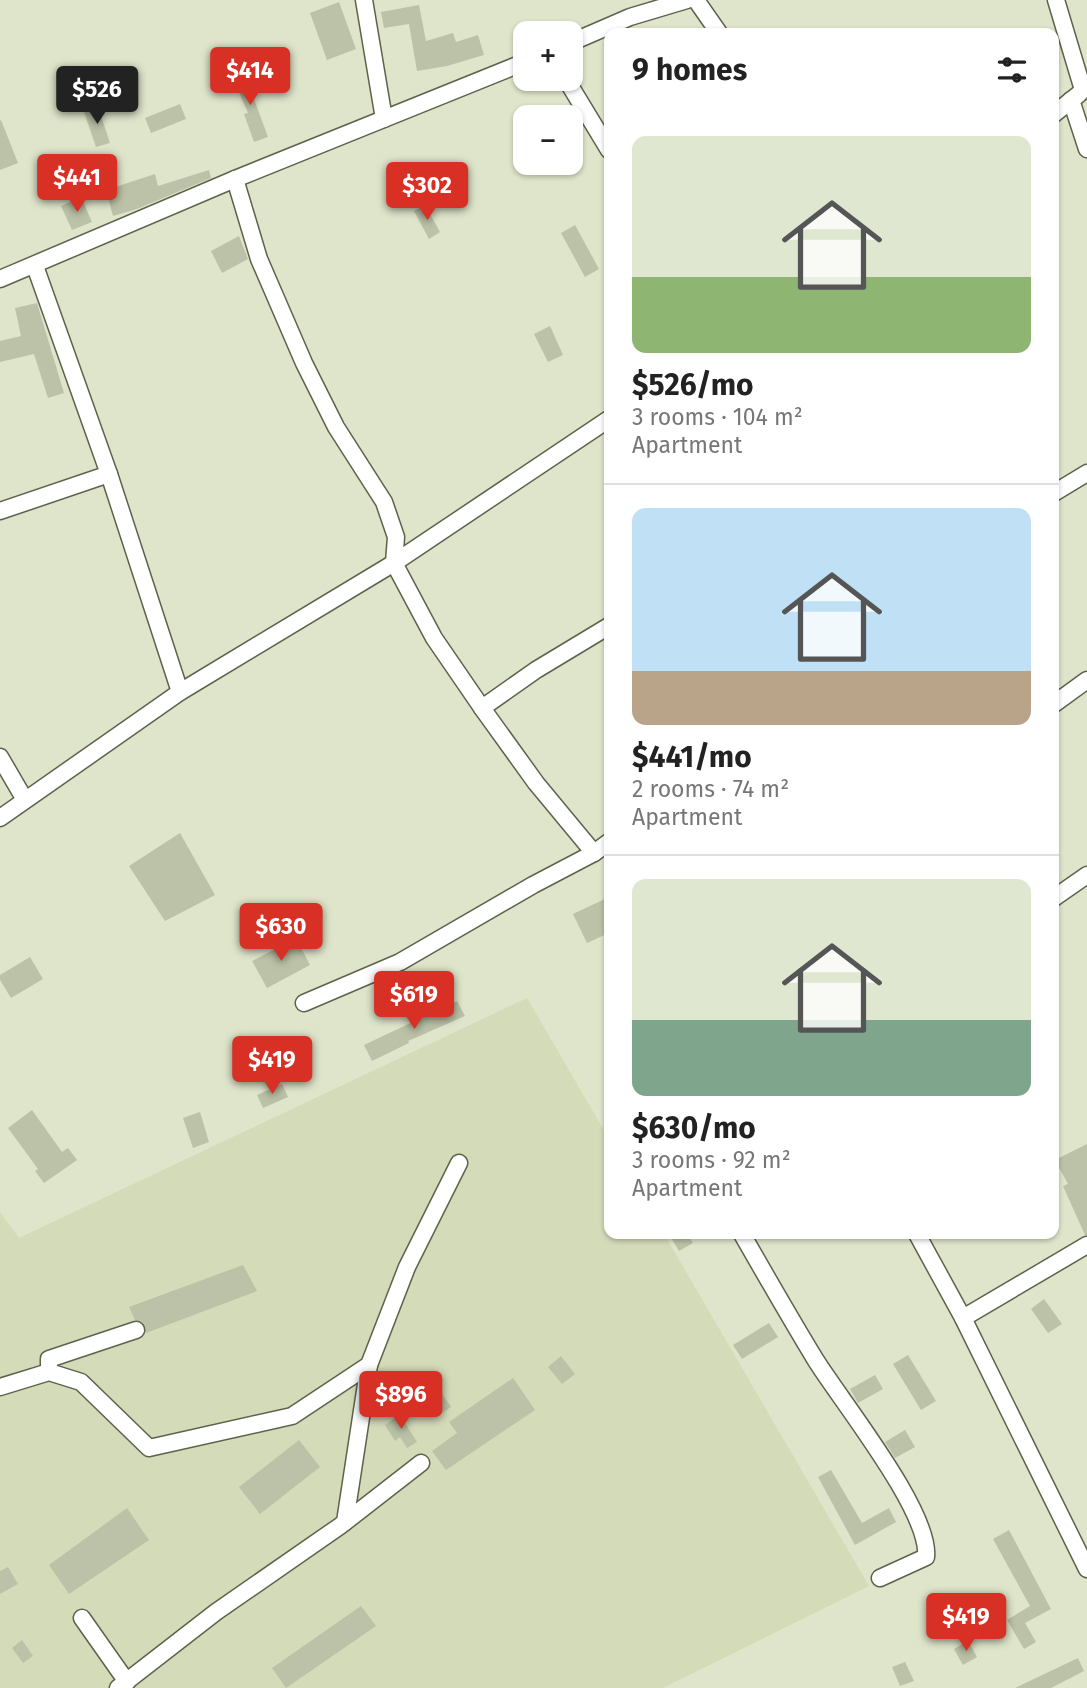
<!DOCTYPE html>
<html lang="en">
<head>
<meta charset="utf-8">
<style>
	body { margin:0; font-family:"Fira Sans",sans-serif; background:#f6f6f6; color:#222; height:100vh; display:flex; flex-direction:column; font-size:26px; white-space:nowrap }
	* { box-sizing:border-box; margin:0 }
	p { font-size:23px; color:#767676 }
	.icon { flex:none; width:38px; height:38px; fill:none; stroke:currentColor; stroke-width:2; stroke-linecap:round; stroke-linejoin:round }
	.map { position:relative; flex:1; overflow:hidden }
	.sheet { position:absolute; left:604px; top:28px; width:455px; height:1211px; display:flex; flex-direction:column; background:#fff; border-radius:14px; box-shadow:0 2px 5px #0004 }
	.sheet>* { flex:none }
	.buttons { position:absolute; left:513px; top:21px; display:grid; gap:14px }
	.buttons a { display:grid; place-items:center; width:70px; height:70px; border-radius:14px; background:#fff; box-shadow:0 2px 5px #0004; font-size:35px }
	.price { position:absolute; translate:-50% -60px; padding:0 16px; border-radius:7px; background:#d93025; color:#fff; font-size:23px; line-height:46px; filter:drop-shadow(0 2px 4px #0008) }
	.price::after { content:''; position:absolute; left:50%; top:42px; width:21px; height:16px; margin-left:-10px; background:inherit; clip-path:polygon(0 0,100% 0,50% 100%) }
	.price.selected { background:#222; color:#fff }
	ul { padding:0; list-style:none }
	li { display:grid; align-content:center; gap:14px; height:371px; padding:0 28px }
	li+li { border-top:2px solid #e0e0e0 }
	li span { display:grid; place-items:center; height:217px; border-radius:14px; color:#555 }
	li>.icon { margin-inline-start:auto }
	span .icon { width:126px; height:126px; fill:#fffc; stroke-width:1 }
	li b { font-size:30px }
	h2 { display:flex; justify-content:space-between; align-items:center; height:84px; padding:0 28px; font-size:30px }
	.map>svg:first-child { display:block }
	.built { fill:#d3dbb9 }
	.building { fill:#bbc2a7 }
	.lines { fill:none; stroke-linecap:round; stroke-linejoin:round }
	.minor-casing { stroke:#5d624b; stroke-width:19 }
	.minor { stroke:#fff; stroke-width:16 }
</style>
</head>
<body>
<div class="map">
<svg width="1087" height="1688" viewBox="0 0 1087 1688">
	<rect width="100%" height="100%" fill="#dee5ca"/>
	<!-- built -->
	<path class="built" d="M527 998 609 1139V1234H664L869 1586 663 1688H0V1212L19 1238Z"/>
	<!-- building -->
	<g class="building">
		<path d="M339 2 356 49 327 60 310 13Z"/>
		<path d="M419 5 426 41 453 33 456 42 478 35 484 55 447 66 417 71 409 24 384 28 381 12Z"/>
		<path d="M243 69 268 137 254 142 244 114 248 113 231 74Z"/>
		<path d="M97 104 110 143 96 147 83 109Z"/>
		<path d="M180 104 186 119 151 133 145 118Z"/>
		<path d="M1 120 18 163 0 170V121Z"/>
		<path d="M209 170 211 178 137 209 113 216 106 190 155 174 158 186Z"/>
		<path d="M81 197 92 222 72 230 61 206Z"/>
		<path d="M425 205 440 232 429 239 414 211Z"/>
		<path d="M575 225 599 269 585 277 561 233Z"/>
		<path d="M239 236 248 259 222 273 211 251Z"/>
		<path d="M37 303 64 393 48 398 34 354 0 362V341L21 336 15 308Z"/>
		<path d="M550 326 563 355 548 362 534 334Z"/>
		<path d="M180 833 215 895 165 921 129 866Z"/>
		<path d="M609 897V933L587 943 573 914Z"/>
		<path d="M296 938 310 965 267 988 252 961Z"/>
		<path d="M30 957 43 979 11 998 0 980V975Z"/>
		<path d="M457 1001 465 1016 408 1041 409 1043 372 1061 364 1045Z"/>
		<path d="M282 1084 288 1097 263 1108 257 1095Z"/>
		<path d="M32 1110 62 1152 68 1148 77 1160 44 1183 35 1171 38 1169 8 1128Z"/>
		<path d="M200 1112 209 1142 193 1148 183 1118Z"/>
		<path d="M1087 1144V1235H1085L1063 1186 1068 1184 1055 1160Z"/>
		<path d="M669 1234H687L693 1243 679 1251Z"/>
		<path d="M243 1265 257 1291 146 1333 143 1323 135 1320 129 1307Z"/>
		<path d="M1044 1299 1062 1324 1048 1333 1031 1309Z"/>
		<path d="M769 1323 778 1337 742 1359 733 1345Z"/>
		<path d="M908 1355 936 1401 921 1410 893 1364Z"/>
		<path d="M561 1356 575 1374 562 1384 548 1367Z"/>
		<path d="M875 1375 883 1389 858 1403 850 1389Z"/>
		<path d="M513 1378 535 1410 446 1470 432 1451 457 1433 449 1422Z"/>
		<path d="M441 1392 451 1407 436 1417 426 1402Z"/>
		<path d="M400 1415 417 1442 407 1448 400 1437 395 1441 385 1425Z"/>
		<path d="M905 1430 915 1447 895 1458 885 1442Z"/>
		<path d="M299 1440 320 1467 260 1514 239 1487Z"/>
		<path d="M831 1470 862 1523 889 1508 896 1522 855 1545 818 1477Z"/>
		<path d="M127 1508 149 1540 69 1594 49 1565Z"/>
		<path d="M1009 1530 1051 1609 1025 1623 1036 1642 1024 1649 1007 1620 1030 1606 993 1539Z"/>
		<path d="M8 1567 18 1584 0 1594V1571Z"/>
		<path d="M361 1606 376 1626 286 1688 272 1668Z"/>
		<path d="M22 1640 33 1656 23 1663 12 1648Z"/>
		<path d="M968 1641 977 1657 963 1665 954 1649Z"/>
		<path d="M1078 1658 1084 1671 1051 1688H1015Z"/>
		<path d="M905 1662 914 1681 900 1686 892 1667Z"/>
	</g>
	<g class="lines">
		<defs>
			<g id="minor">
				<path d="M364 0 384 119"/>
				<path d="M696 0 719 33"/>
				<path d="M1056 0 1083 90"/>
				<path d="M570 43 630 17 687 0"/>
				<path d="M566 79 609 150"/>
				<path d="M1071 100 1087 149"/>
				<path d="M1054 114 1079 94"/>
				<path d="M235 179 259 259 304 363 336 427 384 502 396 537 394 563 434 638 482 708 536 783 594 853 533 885 400 962 304 1003"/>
				<path d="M35 266 109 474 180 692"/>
				<path d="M0 279 235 179 525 62"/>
				<path d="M1054 493 1087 473"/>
				<path d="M0 511 109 474"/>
				<path d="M1054 704 1087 680"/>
				<path d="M482 708 536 670 609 626"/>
				<path d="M0 757 25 800"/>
				<path d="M0 818 180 692 394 563 609 419"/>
				<path d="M594 853 609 842"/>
				<path d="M1054 898 1087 875"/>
				<path d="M742 1234C766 1276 790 1318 815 1359 841 1401 931 1512 926 1557L880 1578"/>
				<path d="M917 1234 963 1318 1087 1569"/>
				<path d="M963 1318 1087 1245"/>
				<path d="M49 1372V1359L136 1330"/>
				<path d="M0 1387 49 1372 81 1382 149 1448 292 1416 369 1365 407 1267 459 1163"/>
				<path d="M345 1522 369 1365"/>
				<path d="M82 1618 127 1682"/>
				<path d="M118 1688 216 1612 340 1526 421 1463"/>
			</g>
		</defs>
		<!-- minor casing -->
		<use href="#minor" class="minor-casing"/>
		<!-- minor -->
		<use href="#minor" class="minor"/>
	</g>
</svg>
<div class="buttons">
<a>+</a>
<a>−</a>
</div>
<b class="price" style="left:250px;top:107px">$414</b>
<b class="price selected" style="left:97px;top:126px">$526</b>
<b class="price" style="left:77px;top:214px">$441</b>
<b class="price" style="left:427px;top:222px">$302</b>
<b class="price" style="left:281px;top:963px">$630</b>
<b class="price" style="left:414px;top:1031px">$619</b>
<b class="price" style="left:272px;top:1096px">$419</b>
<b class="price" style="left:401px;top:1431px">$896</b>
<b class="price" style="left:966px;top:1653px">$419</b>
<section class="sheet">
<h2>9 homes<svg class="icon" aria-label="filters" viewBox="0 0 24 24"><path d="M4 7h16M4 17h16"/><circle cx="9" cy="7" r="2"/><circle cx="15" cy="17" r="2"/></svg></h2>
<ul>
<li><span style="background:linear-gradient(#dfe7d0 65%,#8fb573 0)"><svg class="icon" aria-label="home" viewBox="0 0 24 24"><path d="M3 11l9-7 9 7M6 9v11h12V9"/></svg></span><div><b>$526/mo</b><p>3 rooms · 104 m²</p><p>Apartment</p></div></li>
<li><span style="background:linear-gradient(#bfe0f5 75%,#b9a48a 0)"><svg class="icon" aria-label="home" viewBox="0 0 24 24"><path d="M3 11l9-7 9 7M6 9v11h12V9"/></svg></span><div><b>$441/mo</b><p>2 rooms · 74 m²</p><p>Apartment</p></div></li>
<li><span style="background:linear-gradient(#dfe7d0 65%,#7fa58c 0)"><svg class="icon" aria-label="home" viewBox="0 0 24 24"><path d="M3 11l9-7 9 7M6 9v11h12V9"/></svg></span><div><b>$630/mo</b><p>3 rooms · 92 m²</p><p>Apartment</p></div></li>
</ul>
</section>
</div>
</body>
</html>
